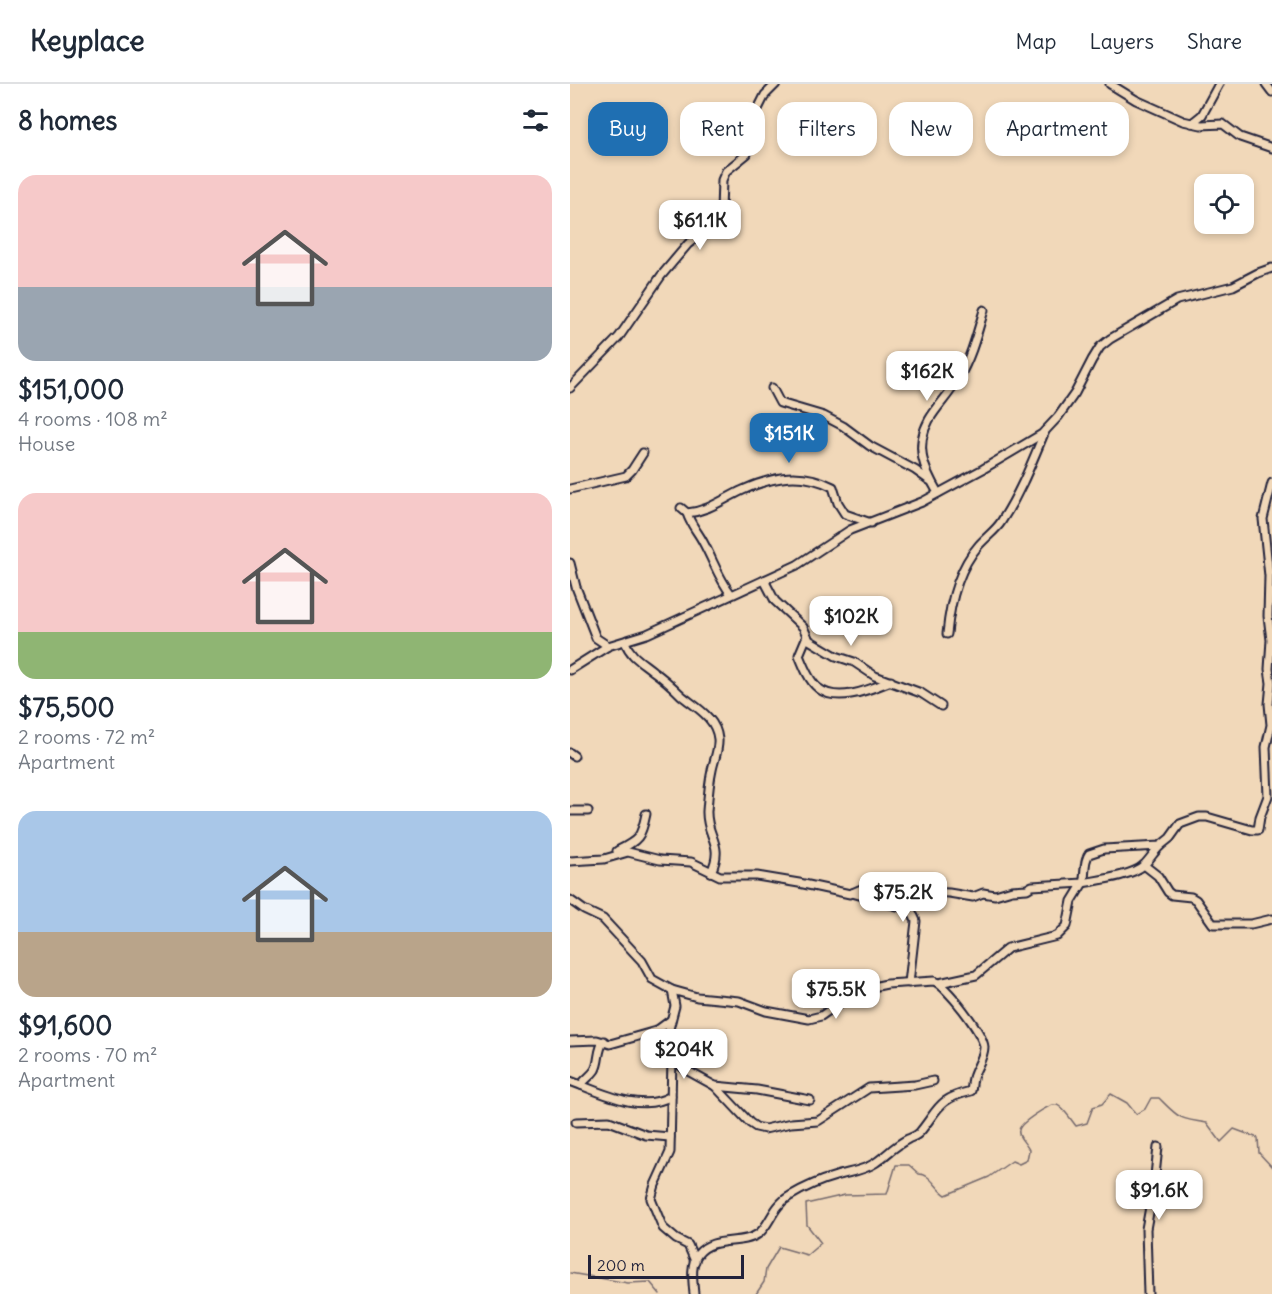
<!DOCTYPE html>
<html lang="en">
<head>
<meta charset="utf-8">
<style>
	body { margin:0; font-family:Delius,sans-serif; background:#f6f6f7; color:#1f2937; height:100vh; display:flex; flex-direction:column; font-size:22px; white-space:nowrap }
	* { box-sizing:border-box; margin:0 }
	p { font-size:20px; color:#747a83 }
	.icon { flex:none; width:33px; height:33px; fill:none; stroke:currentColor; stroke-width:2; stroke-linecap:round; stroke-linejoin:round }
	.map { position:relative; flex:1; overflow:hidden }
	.panel { display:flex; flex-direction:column; background:#fff; width:570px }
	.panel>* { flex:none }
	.guide { position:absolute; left:18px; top:18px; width:570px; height:54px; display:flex; gap:12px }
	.buttons { position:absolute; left:624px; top:90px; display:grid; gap:12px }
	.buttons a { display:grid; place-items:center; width:60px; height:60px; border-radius:12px; background:#fff; box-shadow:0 3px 9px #0003; font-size:30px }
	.scale { position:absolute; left:18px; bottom:15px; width:156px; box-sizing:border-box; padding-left:6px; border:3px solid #22223b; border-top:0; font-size:16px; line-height:21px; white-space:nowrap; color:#22223b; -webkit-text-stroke:4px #f1d8b9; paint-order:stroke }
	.price { position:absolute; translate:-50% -51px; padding:0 14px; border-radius:12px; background:#fff; color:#222; font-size:20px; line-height:39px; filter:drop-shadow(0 2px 3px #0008) }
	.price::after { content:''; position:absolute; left:50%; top:36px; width:18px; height:14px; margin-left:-9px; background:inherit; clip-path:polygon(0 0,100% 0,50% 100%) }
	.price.on { background:#1f6fb2; color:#fff }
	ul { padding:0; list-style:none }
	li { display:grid; align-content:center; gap:12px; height:318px; padding:0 18px }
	li span { display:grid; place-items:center; height:186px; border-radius:18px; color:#555 }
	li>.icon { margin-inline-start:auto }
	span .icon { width:108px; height:108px; fill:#fffc; stroke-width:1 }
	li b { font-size:26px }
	h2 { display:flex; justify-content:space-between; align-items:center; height:72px; padding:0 18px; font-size:26px }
	.pill { padding:0 21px; border-radius:18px; background:#fff; box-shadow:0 3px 9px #0003; font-size:21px; line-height:54px }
	.pill.on { background:#1f6fb2; color:#fff }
	header { display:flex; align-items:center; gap:36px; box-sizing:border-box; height:84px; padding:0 30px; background:#fff; border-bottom:2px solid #e0e1e3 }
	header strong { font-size:28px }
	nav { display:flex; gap:33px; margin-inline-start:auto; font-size:21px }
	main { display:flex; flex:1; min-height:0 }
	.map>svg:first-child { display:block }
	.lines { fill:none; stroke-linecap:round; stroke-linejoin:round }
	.stream { stroke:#74696d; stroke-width:1.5 }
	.minor-casing { stroke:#22223b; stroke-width:11 }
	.minor { stroke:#f1d8b9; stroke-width:7 }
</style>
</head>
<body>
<header>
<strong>Keyplace</strong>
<nav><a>Map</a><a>Layers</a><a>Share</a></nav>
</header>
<main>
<section class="panel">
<h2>8 homes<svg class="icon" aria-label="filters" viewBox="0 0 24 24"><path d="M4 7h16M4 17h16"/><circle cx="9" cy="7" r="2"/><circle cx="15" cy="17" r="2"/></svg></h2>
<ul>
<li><span style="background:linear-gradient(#f6c9c9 60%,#9aa5b1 0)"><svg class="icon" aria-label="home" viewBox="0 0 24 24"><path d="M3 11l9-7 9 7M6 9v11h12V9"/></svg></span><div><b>$151,000</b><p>4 rooms · 108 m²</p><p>House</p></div></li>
<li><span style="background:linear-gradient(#f6c9c9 75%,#8fb573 0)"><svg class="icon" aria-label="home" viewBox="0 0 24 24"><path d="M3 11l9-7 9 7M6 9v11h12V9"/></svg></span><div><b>$75,500</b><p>2 rooms · 72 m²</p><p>Apartment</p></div></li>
<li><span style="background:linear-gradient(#a9c7e8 65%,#b9a48a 0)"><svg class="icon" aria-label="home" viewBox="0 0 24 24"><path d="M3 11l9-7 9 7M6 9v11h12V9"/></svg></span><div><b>$91,600</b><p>2 rooms · 70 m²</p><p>Apartment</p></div></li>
</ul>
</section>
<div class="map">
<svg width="702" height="1210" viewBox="0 0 702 1210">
	<rect width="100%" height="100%" fill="#f1d8b9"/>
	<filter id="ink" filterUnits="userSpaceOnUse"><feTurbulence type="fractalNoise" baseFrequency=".0167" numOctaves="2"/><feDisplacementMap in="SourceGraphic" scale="12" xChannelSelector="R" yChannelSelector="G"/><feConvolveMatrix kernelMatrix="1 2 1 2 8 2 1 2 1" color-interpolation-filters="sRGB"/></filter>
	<g filter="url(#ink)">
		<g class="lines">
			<!-- stream -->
			<g class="stream">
				<path d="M0 1189 58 1199 80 1198 90 1210"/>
				<path d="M186 1210 194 1198 196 1185 209 1163 237 1171 251 1159 237 1141 236 1120 275 1111 317 1110 326 1081H339L349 1090C361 1090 365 1104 376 1111L419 1093 442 1077 449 1080 457 1076 459 1066C456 1059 447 1053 449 1046 450 1039 480 1019 487 1021 493 1023 502 1037 506 1042L517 1039 523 1023 532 1020 541 1010 557 1019 566 1030 575 1025 581 1014H589C609 1034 608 1035 637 1039L651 1058 664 1045 688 1054 689 1069 702 1083"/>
			</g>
			<defs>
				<g id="minor">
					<path d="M540 0 566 16 613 37 631 41 653 40 670 53 702 64"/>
					<path d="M696 0 702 8"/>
					<path d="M622 39 632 31 649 0"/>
					<path d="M0 304 49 253 91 192 118 160 143 141 145 134 151 127 152 96 156 87 177 70 186 29 195 11 206 0"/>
					<path d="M202 304 210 319 254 332 273 342 300 362 345 386 359 396"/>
					<path d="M0 405 56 392 62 386 73 369"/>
					<path d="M368 409C354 385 344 363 359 336 367 322 380 310 388 295 401 274 407 250 414 226"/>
					<path d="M111 424 117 429C139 427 153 415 173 406 204 392 232 387 263 403L268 419 275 430 301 439"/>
					<path d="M117 429C120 440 128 448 133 458 143 476 149 495 161 510"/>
					<path d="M0 479 6 503 26 554 38 562"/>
					<path d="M194 496 205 517 233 543 239 556 266 572 284 578 305 592 351 609 371 622"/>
					<path d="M377 550C380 518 388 485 409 461 416 453 426 446 431 438 450 409 462 378 475 347"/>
					<path d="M237 552 229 571C233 581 239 597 248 604 267 620 301 605 321 597"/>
					<path d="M55 558C61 573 71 577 83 587 93 594 102 602 111 611 125 623 146 633 148 655 149 665 144 676 142 686 139 699 138 713 137 727 136 753 155 760 141 788"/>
					<path d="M0 586 38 562 77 550 227 481 280 446 352 418 413 385 472 350 488 333 505 309 522 276 530 263 540 255 607 216 663 202 688 189 702 184"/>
					<path d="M0 669 4 672"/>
					<path d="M0 727H18"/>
					<path d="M47 767C68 756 71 755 76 730"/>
					<path d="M0 777 34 775 58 768 90 776 121 778 150 792H187L229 799 280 810 296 803 310 800 338 807 379 809 403 813 413 809 425 811 442 806 457 805 462 802 513 799C516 790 513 778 519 770L534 765 590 762 600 754 610 740 629 733H637L682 746H688L690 733 698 712 696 663 701 641 699 620 701 599 699 585 701 556 698 532 699 492 693 435 702 399"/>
					<path d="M574 781 588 792 598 808 602 811 621 813 626 816 643 840H681L702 835"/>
					<path d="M282 809 341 826 346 837 339 899"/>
					<path d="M0 816 14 826 33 835 72 877 82 895 102 906 105 922 99 945 102 974 100 1068 85 1101 81 1115 93 1144 106 1155 118 1161 125 1177"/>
					<path d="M369 899 406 891 438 864 487 852 497 842 502 817 513 799C529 796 562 792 574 781 580 775 584 768 590 762"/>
					<path d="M102 906 127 913 169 917 196 927 239 935 251 932 288 906 317 900 364 897C376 901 413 949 414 963 414 974 406 983 403 994 402 998 402 1003 401 1007 367 1015 369 1025 350 1048 347 1052 342 1053 338 1055 324 1062 317 1071 305 1079 293 1087 279 1088 266 1092 248 1097 235 1103 220 1112 202 1122 200 1142 188 1150 171 1162 143 1151 128 1170 120 1180 123 1198 124 1210"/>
					<path d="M77 951 99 969 102 974 116 986 145 1002 187 1006 240 1016"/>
					<path d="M0 957 27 956 40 960 86 947 101 936"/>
					<path d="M0 997C30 1008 71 1030 101 1012"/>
					<path d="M11 1001C15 995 21 992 25 986 30 977 27 966 34 957"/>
					<path d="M145 1002 180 1039 186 1043 195 1045 221 1039 248 1037 299 1004 345 1001 363 997"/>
					<path d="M6 1038 39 1037 76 1051 100 1053"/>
					<path d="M578 1210 576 1145 584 1101 588 1063"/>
				</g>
			</defs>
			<!-- minor casing -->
			<use href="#minor" class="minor-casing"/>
			<!-- minor -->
			<use href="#minor" class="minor"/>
		</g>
	</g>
</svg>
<div class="buttons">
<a><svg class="icon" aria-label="locate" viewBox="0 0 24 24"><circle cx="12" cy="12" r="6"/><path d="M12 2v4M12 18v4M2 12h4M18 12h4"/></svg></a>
</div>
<div class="scale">200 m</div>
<b class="price" style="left:130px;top:167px">$61.1K</b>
<b class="price" style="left:357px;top:318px">$162K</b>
<b class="price on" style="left:219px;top:380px">$151K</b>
<b class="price" style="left:281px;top:563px">$102K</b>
<b class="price" style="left:333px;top:839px">$75.2K</b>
<b class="price" style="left:266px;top:936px">$75.5K</b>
<b class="price" style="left:114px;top:996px">$204K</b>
<b class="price" style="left:589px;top:1137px">$91.6K</b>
<div class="guide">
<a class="pill on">Buy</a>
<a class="pill">Rent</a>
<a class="pill">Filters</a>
<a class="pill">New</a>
<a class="pill">Apartment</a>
</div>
</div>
</main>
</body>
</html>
